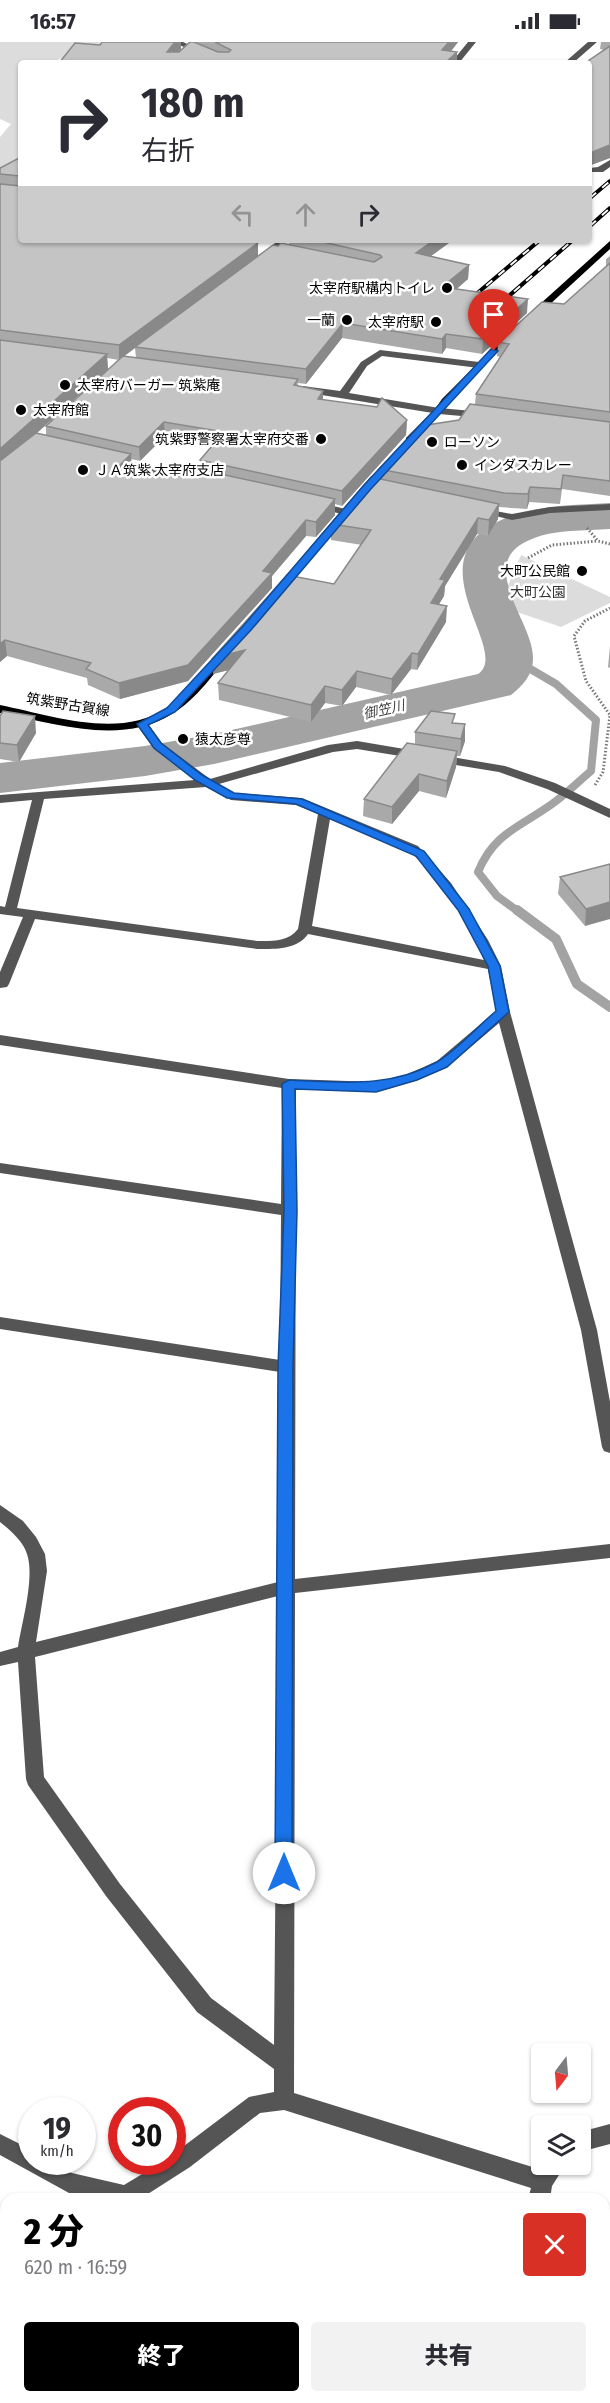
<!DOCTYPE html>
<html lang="ja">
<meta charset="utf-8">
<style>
:root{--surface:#fff;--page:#f2f2f3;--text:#2b2b33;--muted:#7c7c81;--accent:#000}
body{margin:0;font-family:"Fira Sans Condensed","Noto Sans JP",sans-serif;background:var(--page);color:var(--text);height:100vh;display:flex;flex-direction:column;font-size:22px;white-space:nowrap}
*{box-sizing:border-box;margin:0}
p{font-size:20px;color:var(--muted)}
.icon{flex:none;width:33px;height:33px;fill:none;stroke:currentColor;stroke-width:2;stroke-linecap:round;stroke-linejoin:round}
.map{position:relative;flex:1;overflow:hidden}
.drawer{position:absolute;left:0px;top:2151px;width:610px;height:210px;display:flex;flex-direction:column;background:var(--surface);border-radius:18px 18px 0 0;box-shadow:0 2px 4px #0004}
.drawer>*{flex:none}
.hud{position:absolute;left:18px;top:18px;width:574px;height:183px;border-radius:6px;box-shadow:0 2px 4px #0004;background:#fff;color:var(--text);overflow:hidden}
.needle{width:39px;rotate:196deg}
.tools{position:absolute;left:531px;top:2001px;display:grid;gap:12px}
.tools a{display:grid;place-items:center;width:60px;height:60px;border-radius:6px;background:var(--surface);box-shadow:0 2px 4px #0004;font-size:30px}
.speed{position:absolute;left:18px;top:2055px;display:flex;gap:12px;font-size:30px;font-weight:700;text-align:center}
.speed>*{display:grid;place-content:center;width:78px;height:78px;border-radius:50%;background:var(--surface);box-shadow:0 2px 4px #0004;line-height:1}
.speed small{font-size:15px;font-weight:400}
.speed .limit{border:9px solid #d22;background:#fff;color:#111}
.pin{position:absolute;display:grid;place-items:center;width:51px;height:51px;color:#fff;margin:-62px -26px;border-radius:50% 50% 50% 0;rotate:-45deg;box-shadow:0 0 6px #0007}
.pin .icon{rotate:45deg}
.me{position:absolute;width:66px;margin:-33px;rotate:0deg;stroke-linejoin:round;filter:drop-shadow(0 0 4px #0008)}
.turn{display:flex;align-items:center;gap:21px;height:126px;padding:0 24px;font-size:27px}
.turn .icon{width:78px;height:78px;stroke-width:2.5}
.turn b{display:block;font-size:42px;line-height:51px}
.lanes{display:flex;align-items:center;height:57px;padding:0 24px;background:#0003;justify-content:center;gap:30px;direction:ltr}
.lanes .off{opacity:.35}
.round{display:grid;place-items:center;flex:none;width:63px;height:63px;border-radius:6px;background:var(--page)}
.overview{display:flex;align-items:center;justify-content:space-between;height:102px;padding:0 24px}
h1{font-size:36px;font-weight:800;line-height:45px;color:var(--accent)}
.primary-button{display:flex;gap:12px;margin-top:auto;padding:12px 24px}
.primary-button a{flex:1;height:69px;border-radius:6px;background:var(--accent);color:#fff;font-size:24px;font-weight:800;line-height:69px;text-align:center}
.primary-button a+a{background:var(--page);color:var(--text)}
.status{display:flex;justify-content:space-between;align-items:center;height:42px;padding:0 30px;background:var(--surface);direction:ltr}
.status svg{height:16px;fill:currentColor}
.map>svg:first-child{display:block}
</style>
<div class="status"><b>16:57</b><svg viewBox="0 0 49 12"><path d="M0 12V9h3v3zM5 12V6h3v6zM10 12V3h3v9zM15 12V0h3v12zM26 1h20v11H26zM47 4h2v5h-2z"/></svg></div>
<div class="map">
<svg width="610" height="2361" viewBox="0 0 610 2361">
<rect width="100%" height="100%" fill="#fff"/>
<!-- green -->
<path fill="#dcdcdc" d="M0 0H100L99 8 71 12 50 21H21V129L0 139V95L11 82 0 77Z
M521 513 610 555V561L561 585 511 568 507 546Z"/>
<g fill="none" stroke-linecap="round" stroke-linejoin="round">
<!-- stream-far1 -->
<path stroke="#a3a3a3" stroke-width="8" d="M510 615 556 642 596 678 591 729C578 740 566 752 552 762 520 785 494 791 478 830L497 854 519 870"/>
<!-- stream -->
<path stroke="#a3a3a3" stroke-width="10" d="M517 868 556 897 577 942 610 965"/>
<!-- river -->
<path fill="#a3a3a3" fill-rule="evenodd" d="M610 461V487C585 489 555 487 532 497 473 519 533 579 533 615 534 631 523 644 511 653L214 722 145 734 0 751V721L145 704 214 692 478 632C512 609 414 522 497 480 530 463 574 463 610 461Z"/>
<!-- path -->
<path stroke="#777" stroke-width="3" stroke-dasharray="1.5 2" stroke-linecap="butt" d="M587 486 598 499 610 502
M528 516 552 503 598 499
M595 743 603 730 610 673 586 639 574 594 585 579 610 566"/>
<!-- minor -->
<path fill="#555" fill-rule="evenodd" d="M173 0H183L229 21H219Z
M468 0H476L459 21H451Z
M588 0H597L573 21H564Z
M610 118V125L603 130H590V126L598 125Z
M278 198H287L268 218H262V214Z
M380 308 479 320 484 323 479 326 382 314 367 324 349 351 439 366 484 370 489 373 484 376 439 372 303 350 298 347 303 344 340 349 361 320Z
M114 416 204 436 209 439 204 442 110 421 109 419Z
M316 460 350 468 351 470 346 473 312 465 311 463Z
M610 462V468L550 471 512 478 475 469 480 466 512 472 550 465Z
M142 678 146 679 162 701 210 737 328 703 357 699 505 724 555 741 610 767V776L547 747 499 730 357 707 333 710 219 742 234 751 302 756 418 804 451 841 488 898 501 924 510 970 597 1288 610 1360V1411L604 1409 602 1405 581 1288 499 981 447 1025 418 1038 377 1050 296 1047 295 1537 610 1502V1516L295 1551 294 2051 539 2127 543 2122H566L552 2144 550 2157H528L531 2146 284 2068 260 2071 190 2125 140 2157H93L69 2151 0 2113V2092L32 2108V2120H51L72 2131 124 2143 162 2120H172V2113L249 2055 274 2050V2027L197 1970 106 1854 28 1743 26 1737 18 1620 0 1624V1610L18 1605C22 1580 35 1535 27 1512 23 1499 10 1488 0 1480V1463L23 1479 36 1495 45 1512 47 1529 36 1600 278 1540 280 1330 0 1287V1275L280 1318 281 1173 0 1131V1121L281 1162 282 1046 0 1003V993L289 1037 377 1040 408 1032 437 1019 496 969 488 927 308 892C297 908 275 907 257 907L35 877 9 942 7 945 0 946V930L23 875 0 872V864L5 865 32 758 0 761V753L195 738 154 707 136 682ZM206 745 231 758 296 763 318 772 298 887C288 900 272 899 257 899L17 866 44 757ZM330 777 410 810C441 837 469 879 484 918L312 884ZM278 1554 274 2003 211 1956 120 1842 44 1735 35 1615Z
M610 2082V2102L580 2110V2090Z
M134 2355H156L154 2361H132Z
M324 2355H433L435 2361H326Z"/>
<!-- major -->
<path fill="#000" fill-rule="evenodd" d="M610 199V207L535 276H529V272Z
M509 290 517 292 482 325 414 400H406V396L435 367 442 357Z
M340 470 349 472 282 552H274V548Z
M227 605 233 608C216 629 196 658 172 672 121 704 54 681 0 671V663C50 673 120 698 166 666 189 651 205 625 223 606Z"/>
<defs>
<path id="rail" d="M590 156 610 139
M590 184 610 166
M474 254 540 198
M502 260 573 198"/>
</defs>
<!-- rail casing -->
<use href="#rail" stroke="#000" stroke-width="4"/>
<!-- rail -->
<use href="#rail" stroke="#fff" stroke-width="2" stroke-dasharray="8" stroke-linecap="butt"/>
</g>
<!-- wall -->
<path fill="#a9a9a9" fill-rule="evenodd" d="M188 0H458L451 9 59 21 100 3 181 7 178 10 189 0Z
M601 0H610V116L591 123 590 133 604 8 600 7Z
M21 115V198L258 201V215L278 204 289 203V198H453L431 214 469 223 468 237 456 247 527 271 482 312 446 306 442 312 342 296 306 342 298 341V344L323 357 407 378 406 393 342 464 335 462V473L316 495 306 494 272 534V546L188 639 120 657 88 643 87 636 7 614 0 620V126ZM135 306 136 316 124 314ZM107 316 119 318 46 384V393L36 392 108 327ZM165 394 213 402 200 418V428L185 435 132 427 131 417 140 419Z
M610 214V454L562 447 560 462 529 460 527 467 499 465 498 477 488 494 477 492 445 544 444 554 439 562 446 580 417 628 411 627 391 653 356 645 342 664 325 661 311 680 219 658 218 641 228 628 213 632 334 542 362 503 331 498V482L379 437V427L459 378 475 362 476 352 500 315 497 314 498 300 564 262 606 225V217Z
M610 604V626L608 625Z
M0 674 36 691 19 720 0 717Z
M454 681 465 699 460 714H457L456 725 446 756 419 749 392 782 363 774 364 757 415 702V690Z
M610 822 585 884 558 852 560 835Z"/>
<!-- shaded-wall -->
<path fill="#898989" d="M175 0H181V7L169 21 167 10Z
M449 0H458L442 21V8Z
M457 10V21H445Z
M610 103V116L591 123 590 133V111Z
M434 198H453L416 225V211Z
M258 201V215L135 305V306L119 318V303Z
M469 223 468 237 442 260V245Z
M528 257 527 271 482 312 483 297Z
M343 281 342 296 306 342V327Z
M446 292V306L442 312V297Z
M107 312 108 327 0 424V407Z
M323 349V364L318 357Z
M407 378 406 393 342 464V449Z
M164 380 165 394 140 419 139 405Z
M131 412 132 427 118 425Z
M530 445 529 460 527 467 528 452Z
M335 457V473L316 495V480Z
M499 462 498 477 488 494 489 478Z
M478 476 477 492 445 544 444 554 430 577 431 561 440 537Z
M306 478V494L272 534V546L188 639 120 657 119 641 263 529Z
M447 564 446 580 417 628 418 612Z
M5 598 7 614 0 620V602Z
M245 608V624L213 632V616Z
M412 611 411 627 391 653 392 637Z
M357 629 356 645 342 664V648Z
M325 644V661L311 680V663Z
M35 674 36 691 19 720 17 703Z
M465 682V699L460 714 461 697Z
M457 709 456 725 446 756 447 739Z
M419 732V749L392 782V765Z
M610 860V877L585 884 586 867Z"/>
<!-- building -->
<path fill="#c4c4c4" stroke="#898989" stroke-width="1.5" d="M102 0H175L167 10H179L190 0H194L218 10H229L231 8 215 0H449L442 8 457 10 445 21H59L75 1 100 3Z
M610 4V103L590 111V21H585Z
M21 115V141L20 134 0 132V126Z
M0 142 21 144V198H244L258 201 119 303 0 288Z
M314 198H434L416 211 469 223 442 245 528 257 483 297 446 292 442 297 343 281 306 327 135 305 273 203 278 204 281 201 374 220 382 215 380 213Z
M610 221V370L476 352 509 302 498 300 542 260 564 262Z
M0 298 107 312 0 407Z
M123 314 298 337 294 343 323 349 318 357 377 365 382 356 407 378 342 449 200 418 224 390 164 380 139 405 46 384Z
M470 362 610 380V439L563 433 561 447 530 445 528 452 504 451 379 427 420 384 459 378Z
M36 391 131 412 118 425 185 435 193 426 335 457 316 480 306 478 263 529 272 531 188 623 119 641 86 627 91 621 5 598 0 602V419Z
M371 435 499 462 489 478 478 476 440 537 445 538 431 561 447 564 418 612 412 611 392 637 357 629 342 648 325 644 311 663 218 641 245 608 213 616 287 533 334 542 371 488 331 482Z
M3 669 35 674 17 703 0 701V674Z
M431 669 455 672 452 681 465 682 461 697 415 690Z
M407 701 457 709 447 739 419 732 392 765 364 757Z
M610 822V860L586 867 560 835Z"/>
<!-- route -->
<path fill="#1a73e8" stroke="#114b97" stroke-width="1.5" d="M491 307 498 309 370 448 251 588 175 670 148 683 161 701 202 733 234 751 302 757 424 809 469 867 500 924 509 970 447 1025 417 1038 376 1050 295 1047 297 1169 293 1325 292 1831 290 1837 284 1839 278 1837 275 1831 278 1325 284 1169 282 1042 289 1038C342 1040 388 1047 437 1020 458 1007 477 985 496 969L488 924 458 868 416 814 296 762 227 756 195 738 154 706 137 682 167 666 244 583 364 443Z"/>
<!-- markers -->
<g fill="#000" stroke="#fff" stroke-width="2">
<circle cx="447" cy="246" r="6"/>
<circle cx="347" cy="278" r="6"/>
<circle cx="436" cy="280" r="6"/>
<circle cx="65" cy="343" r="6"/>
<circle cx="21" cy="368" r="6"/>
<circle cx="321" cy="397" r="6"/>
<circle cx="432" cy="400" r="6"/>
<circle cx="462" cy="423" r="6"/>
<circle cx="83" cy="428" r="6"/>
<circle cx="582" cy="529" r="6"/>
<circle cx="183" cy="697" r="6"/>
</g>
<g text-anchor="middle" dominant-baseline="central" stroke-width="5" stroke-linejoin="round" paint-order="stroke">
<!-- far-poi labels -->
<g font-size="14" fill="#000" stroke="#fff" text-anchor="start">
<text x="435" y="246" text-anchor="end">太宰府駅構内トイレ</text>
<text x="335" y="278" text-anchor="end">一蘭</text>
<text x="424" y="280" text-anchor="end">太宰府駅</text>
<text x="77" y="343">太宰府バーガー 筑紫庵</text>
<text x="33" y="368">太宰府館</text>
<text x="309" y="397" text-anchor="end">筑紫野警察署太宰府交番</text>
<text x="444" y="400">ローソン</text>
<text x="474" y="423">インダスカレー</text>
<text x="95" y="428">ＪＡ筑紫 太宰府支店</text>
<text x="570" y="529" text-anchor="end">大町公民館</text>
<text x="195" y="697">猿太彦尊</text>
</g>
<!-- far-park labels -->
<g font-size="14" fill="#333" stroke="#fff">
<text x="538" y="550">大町公園</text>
</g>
<!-- far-street labels -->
<g font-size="14" fill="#000" stroke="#fff">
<text transform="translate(68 663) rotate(9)">筑紫野古賀線</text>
</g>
<!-- far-water labels -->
<g font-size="14" font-style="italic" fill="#444" stroke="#fff">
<text transform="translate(384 668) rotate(-13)">御笠川</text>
</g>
</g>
</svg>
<div class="tools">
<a><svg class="needle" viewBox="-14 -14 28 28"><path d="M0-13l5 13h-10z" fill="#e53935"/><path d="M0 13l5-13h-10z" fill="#7c7c81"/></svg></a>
<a><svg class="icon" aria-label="layers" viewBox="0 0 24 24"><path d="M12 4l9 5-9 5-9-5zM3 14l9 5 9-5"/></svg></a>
</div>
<div class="speed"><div>19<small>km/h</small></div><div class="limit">30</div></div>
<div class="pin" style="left:494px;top:309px;background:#d93025"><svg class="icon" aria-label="arrive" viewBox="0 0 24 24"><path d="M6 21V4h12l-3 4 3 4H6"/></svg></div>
<svg class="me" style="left:284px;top:1831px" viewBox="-20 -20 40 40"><circle r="19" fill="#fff"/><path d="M0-13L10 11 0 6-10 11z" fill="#1a73e8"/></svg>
<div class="hud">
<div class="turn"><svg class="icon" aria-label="right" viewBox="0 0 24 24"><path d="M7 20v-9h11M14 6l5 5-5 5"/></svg><div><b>180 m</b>右折</div></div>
<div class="lanes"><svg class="icon off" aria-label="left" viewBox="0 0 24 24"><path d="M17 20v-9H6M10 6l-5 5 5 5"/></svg><svg class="icon off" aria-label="ahead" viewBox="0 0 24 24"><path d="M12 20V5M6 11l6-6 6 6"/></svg><svg class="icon" aria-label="right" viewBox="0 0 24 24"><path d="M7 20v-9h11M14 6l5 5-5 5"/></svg></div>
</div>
<section class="drawer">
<div class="overview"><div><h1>2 分</h1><p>620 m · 16:59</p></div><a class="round" style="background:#d93025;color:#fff"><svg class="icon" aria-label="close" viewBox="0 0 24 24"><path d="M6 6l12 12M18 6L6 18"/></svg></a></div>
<div class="primary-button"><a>終了</a><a>共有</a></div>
</section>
</div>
